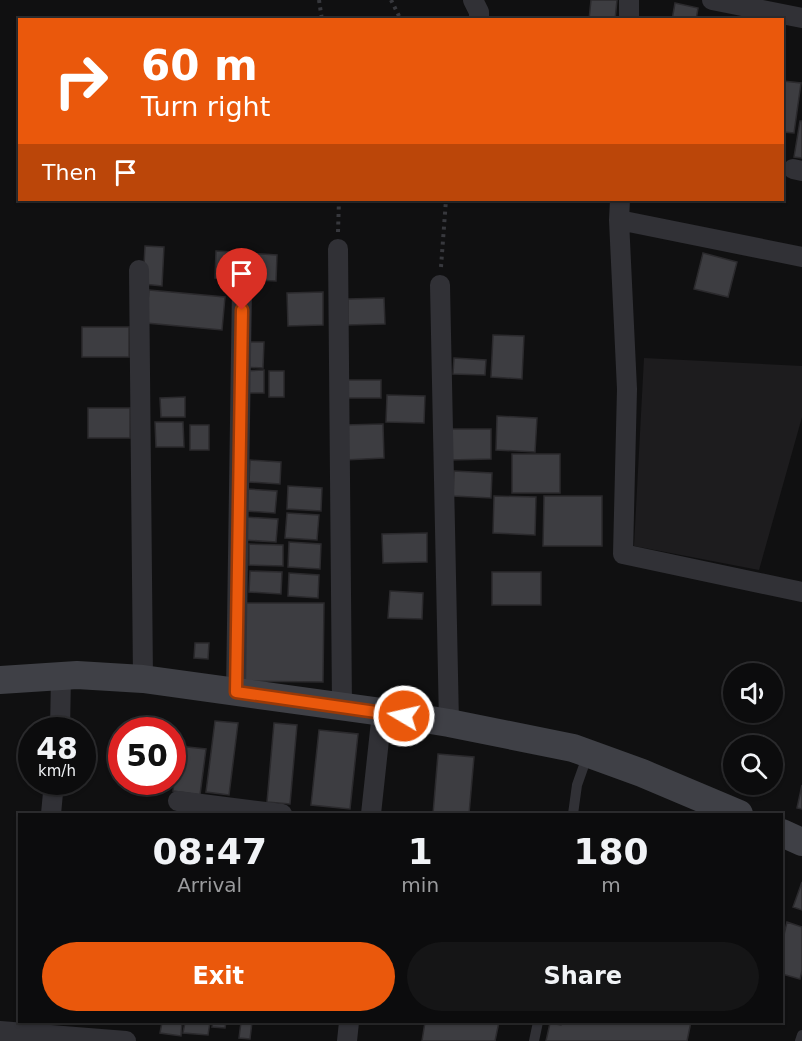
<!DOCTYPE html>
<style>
:root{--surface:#0c0c0d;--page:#151516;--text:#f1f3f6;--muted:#9a9b9d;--line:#2c2c2e;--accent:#ea580c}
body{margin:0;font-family:"DejaVu Sans",sans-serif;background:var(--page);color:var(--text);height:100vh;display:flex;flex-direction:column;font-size:22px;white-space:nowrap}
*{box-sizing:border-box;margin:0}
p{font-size:20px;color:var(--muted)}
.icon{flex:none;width:33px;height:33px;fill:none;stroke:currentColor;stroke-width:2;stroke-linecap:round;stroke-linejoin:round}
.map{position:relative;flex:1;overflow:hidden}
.panel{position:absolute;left:18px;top:813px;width:765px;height:210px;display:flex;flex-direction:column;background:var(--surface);border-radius:0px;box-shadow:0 2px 4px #0004,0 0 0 2px var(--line)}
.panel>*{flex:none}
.guide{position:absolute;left:18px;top:18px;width:766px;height:183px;border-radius:0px;box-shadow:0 2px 4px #0004,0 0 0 2px var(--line);background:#ea580c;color:#fff;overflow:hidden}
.tools{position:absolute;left:723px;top:663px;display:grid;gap:12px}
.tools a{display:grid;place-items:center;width:60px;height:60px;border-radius:50%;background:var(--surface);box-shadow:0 2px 4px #0004,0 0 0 2px var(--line);font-size:30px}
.speed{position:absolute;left:18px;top:717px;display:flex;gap:12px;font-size:30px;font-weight:700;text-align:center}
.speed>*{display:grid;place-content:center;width:78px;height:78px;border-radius:50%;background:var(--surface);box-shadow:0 2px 4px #0004,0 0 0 2px var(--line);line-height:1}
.speed small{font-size:15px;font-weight:400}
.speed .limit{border:9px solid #d22;background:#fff;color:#111}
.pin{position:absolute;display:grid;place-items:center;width:51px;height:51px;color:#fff;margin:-62px -26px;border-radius:50% 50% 50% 0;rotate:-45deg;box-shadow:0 0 6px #0007}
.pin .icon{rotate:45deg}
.me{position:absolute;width:66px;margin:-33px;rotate:279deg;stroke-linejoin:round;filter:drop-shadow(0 0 4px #0008)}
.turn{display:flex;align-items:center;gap:21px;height:126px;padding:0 24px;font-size:27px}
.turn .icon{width:78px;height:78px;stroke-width:2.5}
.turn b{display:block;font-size:42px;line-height:51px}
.then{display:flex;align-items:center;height:57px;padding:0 24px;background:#0003;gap:12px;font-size:22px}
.eta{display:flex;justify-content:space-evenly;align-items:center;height:102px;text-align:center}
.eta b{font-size:36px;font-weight:700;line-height:42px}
.action{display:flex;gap:12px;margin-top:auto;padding:12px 24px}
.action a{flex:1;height:69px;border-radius:36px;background:var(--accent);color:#fff;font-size:24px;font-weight:700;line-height:69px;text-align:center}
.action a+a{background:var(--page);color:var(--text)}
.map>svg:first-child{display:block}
</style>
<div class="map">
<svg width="802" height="1041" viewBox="0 0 802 1041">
<rect width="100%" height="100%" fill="#101011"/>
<!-- built -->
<path fill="#1d1c1e" d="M644 358 802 366V417L759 570 634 546Z"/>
<!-- building -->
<path fill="#3d3d41" stroke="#2b2a2d" stroke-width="1.5" d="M591 0H617L615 20H589Z
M675 3 698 8 696 20H672Z
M783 81 801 83 794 133 783 132Z
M800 121H802V158L794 157Z
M145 246 164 247 162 286 143 284Z
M216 251 277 255 276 281 215 278Z
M703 253 737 262 728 297 694 289Z
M149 290 225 297 222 330 146 323Z
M323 292V325L288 326 287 293Z
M384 298 385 324 348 325V299Z
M82 327H129V357H82Z
M493 335 524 336 522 379 491 377Z
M245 342H264L263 368 244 367Z
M454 358 486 360 485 375 453 374Z
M264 370V393H244V371Z
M269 371H284V397H269Z
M346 380H381V398H346Z
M387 395 425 396 424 423 386 422Z
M185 397V417H161L160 398Z
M88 408H130V438H88Z
M497 416 537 418 535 452 496 450Z
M155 422H183L184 447H156Z
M383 424 384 458 345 460 344 425Z
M190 425H209V450H190Z
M449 429H491V459L449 460Z
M512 454H560V493H512Z
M250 460 281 462 280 484 249 482Z
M454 471 492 473 491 498 453 496Z
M288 486 322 488 321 511 287 509Z
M248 489 277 491 275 513 246 511Z
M494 496 536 497 535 535 493 533Z
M544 496H602V546H543Z
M287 513 319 515 317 540 285 538Z
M245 517 278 519 276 542 244 540Z
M427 533V562L383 563 382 534Z
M289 542 321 544 320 569 288 567Z
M249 544 283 545V566L249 565Z
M250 571 282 572 281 594 249 592Z
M492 572H541V605H492Z
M289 573 319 575 318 598 288 596Z
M390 591 423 593 422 619 388 618Z
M243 603H324L323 682 243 681Z
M195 643H209L208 659 194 658Z
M215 721 238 723 229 795 206 792Z
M274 723 297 725 290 804 267 802Z
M319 730 358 734 350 809 311 805Z
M178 746 206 749 200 795 173 791Z
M438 754 474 757 469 814H433Z
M802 785V809L797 808Z
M802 882V910L793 907Z
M787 922 802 927V971L800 979 782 974V943Z
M162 1022H182L181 1036 160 1033Z
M185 1022H210L208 1035 183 1033Z
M213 1022H226L225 1028 212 1027Z
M241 1022H252L250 1039 239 1038Z
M425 1022H499L495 1041H422Z
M562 1022H691L687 1041H546L550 1023 561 1025Z"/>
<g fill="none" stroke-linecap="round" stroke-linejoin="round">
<!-- path -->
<path stroke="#37383d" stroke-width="4" stroke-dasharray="3 4.5" stroke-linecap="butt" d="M319 0 322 20
M391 0 401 20
M338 232 339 200
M441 267 446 200"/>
<!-- lane -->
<path stroke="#313136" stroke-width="10" d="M573 814 577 785 588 754
M534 1041 538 1022
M800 1041 802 1035"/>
<!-- street -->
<path stroke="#313136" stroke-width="20" d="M473 0 479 12V20
M712 0 802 18
M629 20V0
M793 169 802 171
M620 200 619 220 627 389 623 554 802 592
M619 220 802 257
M338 249 342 706
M139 270 143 679
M440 285 449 723
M236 692 242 287
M60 730 61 676
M178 801 282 814
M51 814 54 782
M371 814 382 712
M0 1031 126 1041
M347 1041 349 1022"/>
<!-- secondary -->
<path stroke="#3f4046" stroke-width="28" d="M0 680 77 675 143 679 382 712 449 723 573 748 642 773 739 814
M782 833 802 842"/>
</g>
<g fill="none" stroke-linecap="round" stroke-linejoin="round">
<defs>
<path id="route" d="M242 310 236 692 404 716"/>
</defs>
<!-- route casing -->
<use href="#route" stroke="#983908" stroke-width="15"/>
<!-- route -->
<use href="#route" stroke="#ea580c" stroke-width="10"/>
</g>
</svg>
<div class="tools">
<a><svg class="icon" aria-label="sound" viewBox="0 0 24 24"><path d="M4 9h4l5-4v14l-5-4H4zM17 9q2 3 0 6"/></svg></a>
<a><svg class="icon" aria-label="search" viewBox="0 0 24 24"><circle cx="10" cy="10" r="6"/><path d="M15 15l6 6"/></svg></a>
</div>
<div class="speed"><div>48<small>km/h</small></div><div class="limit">50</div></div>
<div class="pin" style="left:242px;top:310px;background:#d93025"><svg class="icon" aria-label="arrive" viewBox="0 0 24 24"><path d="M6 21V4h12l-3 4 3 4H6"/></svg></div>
<svg class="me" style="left:404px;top:716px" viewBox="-20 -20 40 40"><circle r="17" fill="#ea580c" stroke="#fff" stroke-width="3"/><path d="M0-11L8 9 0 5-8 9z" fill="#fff"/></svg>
<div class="guide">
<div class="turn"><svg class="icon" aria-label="right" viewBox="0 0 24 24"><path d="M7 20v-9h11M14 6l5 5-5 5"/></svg><div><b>60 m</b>Turn right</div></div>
<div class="then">Then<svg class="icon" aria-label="arrive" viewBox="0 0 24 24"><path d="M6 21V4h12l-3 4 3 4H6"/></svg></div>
</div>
<section class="panel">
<div class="eta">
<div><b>08:47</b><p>Arrival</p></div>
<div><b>1</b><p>min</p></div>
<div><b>180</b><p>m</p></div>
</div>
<div class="action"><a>Exit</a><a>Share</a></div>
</section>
</div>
